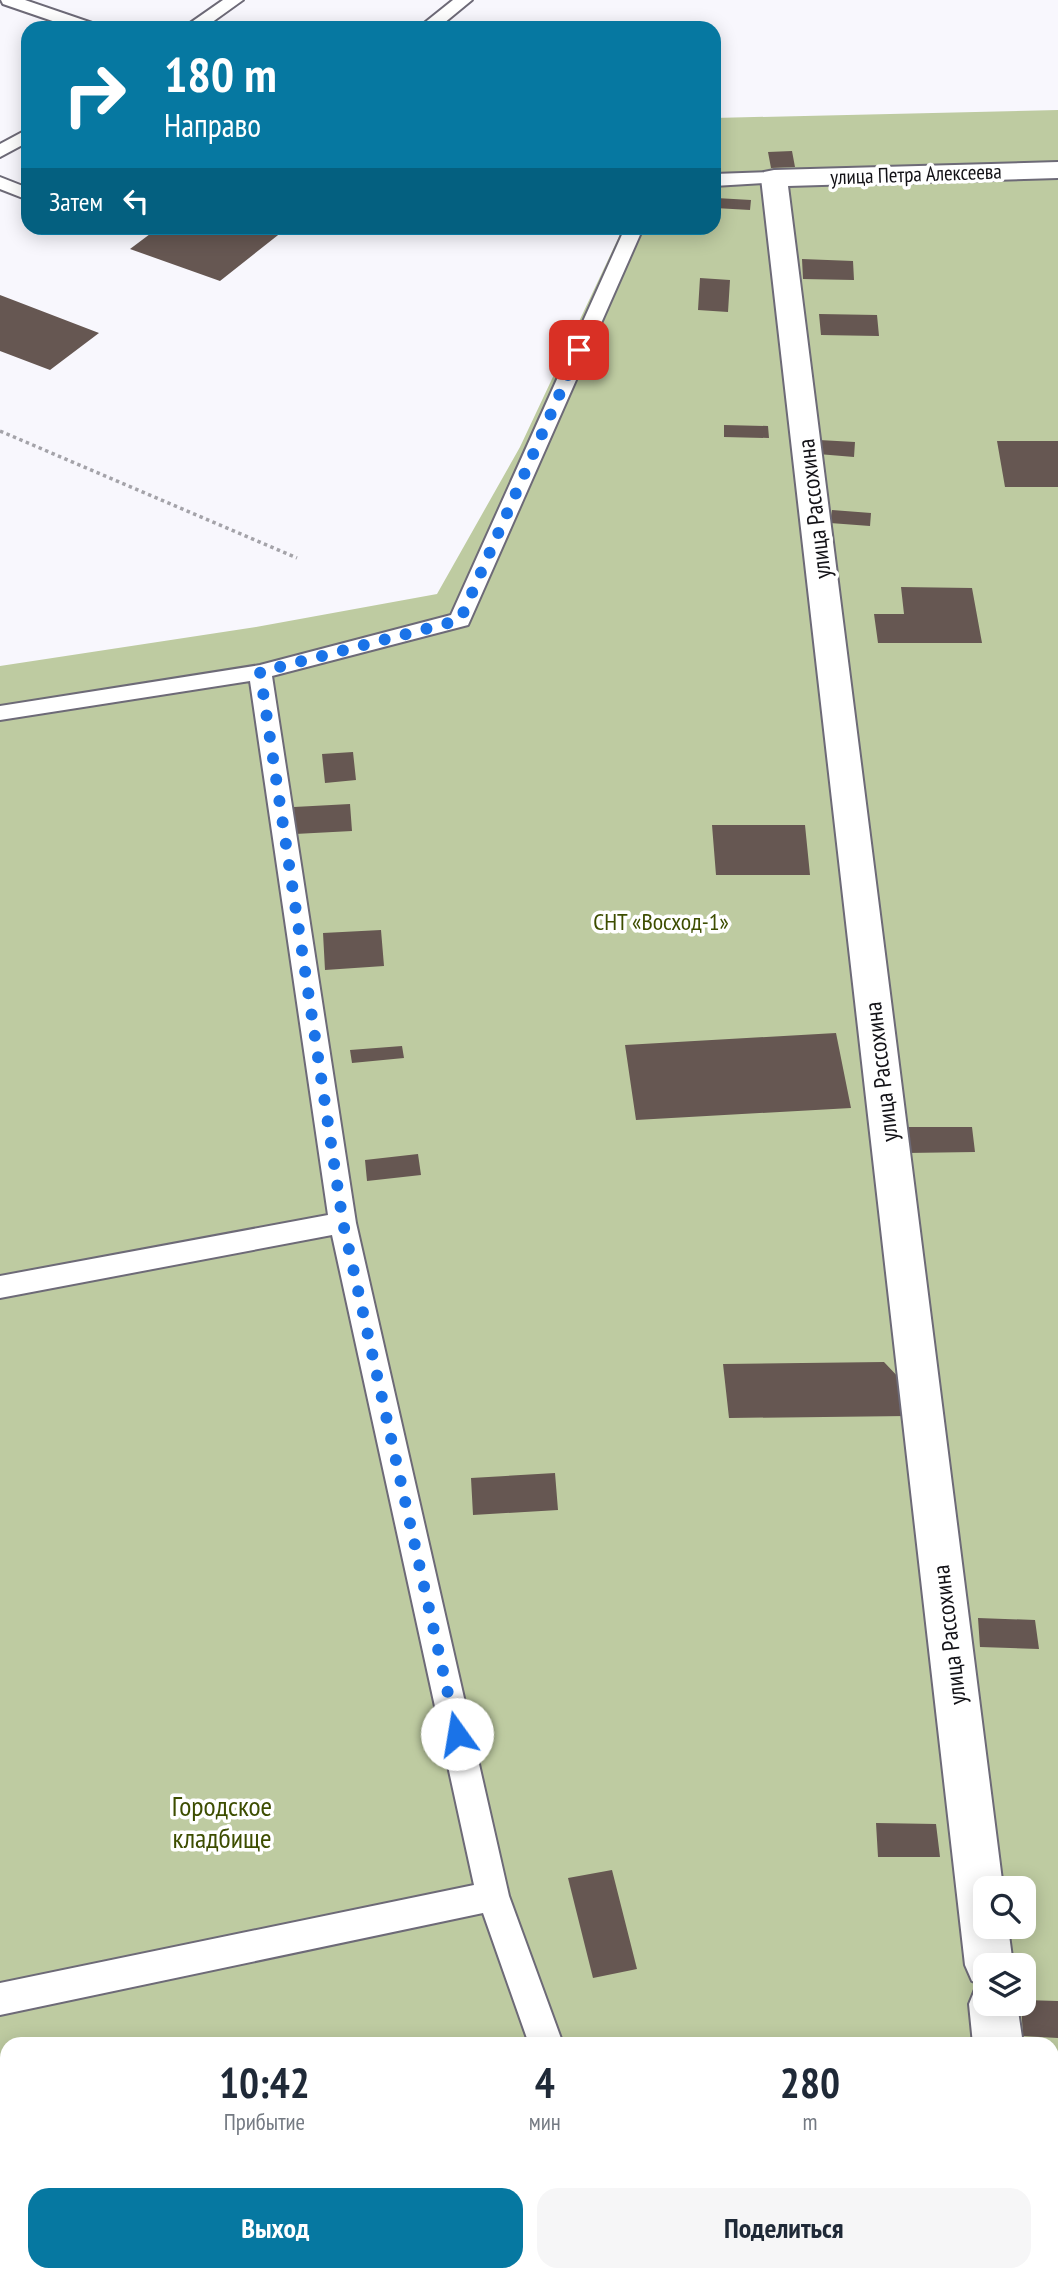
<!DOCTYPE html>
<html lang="ru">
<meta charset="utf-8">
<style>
:root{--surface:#fff;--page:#f6f6f7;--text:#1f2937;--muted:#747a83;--accent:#0678a1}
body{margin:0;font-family:"PT Sans Narrow",sans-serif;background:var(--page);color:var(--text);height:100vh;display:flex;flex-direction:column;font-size:26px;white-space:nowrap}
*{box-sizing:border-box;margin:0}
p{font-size:23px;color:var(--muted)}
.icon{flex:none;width:38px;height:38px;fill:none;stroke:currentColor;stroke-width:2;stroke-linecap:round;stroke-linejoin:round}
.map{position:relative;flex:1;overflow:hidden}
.sheet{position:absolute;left:0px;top:2037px;width:1059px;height:245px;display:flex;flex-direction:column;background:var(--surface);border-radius:21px 21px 0 0;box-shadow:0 4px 18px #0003}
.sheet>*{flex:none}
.banner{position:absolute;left:21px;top:21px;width:700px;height:214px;border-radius:21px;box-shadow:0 4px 18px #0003;background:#0678a1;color:#fff;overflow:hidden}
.tools{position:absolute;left:973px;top:1876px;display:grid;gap:14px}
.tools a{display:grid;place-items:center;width:63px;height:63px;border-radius:14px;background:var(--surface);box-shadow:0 4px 18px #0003;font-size:35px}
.pin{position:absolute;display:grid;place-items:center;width:60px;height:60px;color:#fff;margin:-30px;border-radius:14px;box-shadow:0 4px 10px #0006}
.me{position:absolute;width:77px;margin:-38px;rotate:347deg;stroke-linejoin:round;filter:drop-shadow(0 0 5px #0008)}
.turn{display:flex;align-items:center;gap:24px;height:147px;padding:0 28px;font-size:32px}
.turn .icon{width:91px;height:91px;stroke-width:2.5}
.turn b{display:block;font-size:49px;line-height:60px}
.then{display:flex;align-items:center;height:66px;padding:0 28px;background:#0003;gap:14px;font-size:26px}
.eta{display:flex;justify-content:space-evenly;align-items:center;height:119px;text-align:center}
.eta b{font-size:42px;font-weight:700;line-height:49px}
.button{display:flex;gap:14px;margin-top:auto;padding:14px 28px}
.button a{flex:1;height:80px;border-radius:21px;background:var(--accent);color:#fff;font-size:28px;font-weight:700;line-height:80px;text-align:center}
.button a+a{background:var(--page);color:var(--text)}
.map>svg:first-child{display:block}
</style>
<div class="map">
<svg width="1058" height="2282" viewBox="0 0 1058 2282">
<rect width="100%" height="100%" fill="#f8f7fd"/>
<!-- green -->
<path fill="#becba1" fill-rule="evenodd" d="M1058 110V2282H0V666L256 627 437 594 520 447 623 228H714V118ZM985 1888H1024V1927H985ZM985 1965H1024V2004H985ZM7 2044H1052V2275H7Z"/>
<!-- building -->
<path fill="#665752" d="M792 151 795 167 771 168 768 152Z
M716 198 751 200 750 210 715 208Z
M158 228H287L220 281 130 249Z
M802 259 853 261 854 280 803 279Z
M700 278 730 280 728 312 698 310Z
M0 295 99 333 50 370 0 351Z
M819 314 877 315 879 336 821 335Z
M724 425 768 426 769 438 724 437Z
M819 440 855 442 854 457 818 454Z
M997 441H1058V487H1005Z
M832 510 871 513 870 526 830 523Z
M901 587 972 588 982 643H878L874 614H904Z
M353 752 356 780 325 783 322 754Z
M350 804 352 831 295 834 294 807Z
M712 825H805L810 875H716Z
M381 930 384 966 325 970 323 933Z
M836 1033 851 1108 636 1120 625 1045Z
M402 1046 404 1058 352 1063 350 1050Z
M904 1127H972L975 1152 906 1153Z
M418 1154 421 1175 367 1181 365 1160Z
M884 1362 903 1382 908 1416 729 1418 723 1364Z
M555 1473 558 1510 473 1515 471 1478Z
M978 1618 1035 1620 1039 1649 980 1647Z
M876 1823 936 1824 940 1857H878Z
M612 1870 637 1969 593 1978 568 1878Z
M1024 2000 1058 2001V2038L1023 2036 1021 2004Z
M1052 2106H1058V2143H1052Z"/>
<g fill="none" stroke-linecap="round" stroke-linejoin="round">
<defs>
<path id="lane" d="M1 0H25L95 24 98 28H73L3 4Z
M223 0H243L204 28H183Z
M453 0H472L438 28H418Z
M28 129V142L0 157V144Z
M774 172 781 174 783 178 781 182 714 186V174Z
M0 177 28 188V200L0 189Z
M625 228H643L468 625 272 676 356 1223 509 1896 563 2044H529L483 1913 0 2015V1983L474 1885 332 1235 0 1298V1276L328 1215 250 681 0 720V706L260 665 451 615Z
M612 2275H648L651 2282H615Z"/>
<path id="street" d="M1058 162V178L788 186 1003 1888H985V1927H1008L1013 1965H985V2004H1017L1023 2044H973L969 2004 976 1987 982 1985 972 1981 965 1965 761 178 764 172 774 170Z
M1052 2274 1053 2282H1001L1000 2275Z"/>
</defs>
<!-- lane casing -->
<use href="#lane" stroke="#6d6a77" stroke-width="4"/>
<!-- street casing -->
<use href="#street" stroke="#6d6a77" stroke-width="4"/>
<!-- path -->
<path stroke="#a4a3a9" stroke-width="3.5" stroke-dasharray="3.5 3.5" stroke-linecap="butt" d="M0 431 297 558"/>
<!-- lane -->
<use href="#lane" fill="#fff" fill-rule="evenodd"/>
<!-- street -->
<use href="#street" fill="#fff" fill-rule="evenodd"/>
</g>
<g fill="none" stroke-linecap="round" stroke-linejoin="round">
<!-- route -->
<path stroke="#1a73e8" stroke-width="12" stroke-dasharray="0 21.6" d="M457 1734 343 1223 260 672 460 620 579 350"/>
</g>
<g text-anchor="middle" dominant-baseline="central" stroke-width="7" stroke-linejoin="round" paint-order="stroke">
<!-- far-street labels -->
<g font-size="21" fill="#131217" stroke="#fff">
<text transform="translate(916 174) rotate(-2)">улица Петра Алексеева</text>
</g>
<!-- street labels -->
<g font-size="24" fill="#131217" stroke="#fff">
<text transform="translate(814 509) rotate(-97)">улица Рассохина</text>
<text transform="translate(881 1072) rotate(-97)">улица Рассохина</text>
<text transform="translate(949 1635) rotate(-97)">улица Рассохина</text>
</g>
<!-- park labels -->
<g font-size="24" fill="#3d4d00" stroke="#fff">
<text x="661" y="921">СНТ «Восход-1»</text>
</g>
<!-- near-park labels -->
<g font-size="28" fill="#3d4d00" stroke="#fff">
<text x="222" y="1805">Городское<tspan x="222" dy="32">кладбище</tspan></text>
</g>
</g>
</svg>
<div class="tools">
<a><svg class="icon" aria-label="search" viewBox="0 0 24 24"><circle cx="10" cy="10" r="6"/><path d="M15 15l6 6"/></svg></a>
<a><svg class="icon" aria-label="layers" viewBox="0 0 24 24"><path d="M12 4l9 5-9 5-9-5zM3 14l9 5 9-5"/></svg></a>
</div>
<div class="pin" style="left:579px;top:350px;background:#d93025"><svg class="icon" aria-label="arrive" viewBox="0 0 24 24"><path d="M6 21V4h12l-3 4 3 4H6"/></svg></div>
<svg class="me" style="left:457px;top:1734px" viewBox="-20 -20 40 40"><circle r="19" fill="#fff"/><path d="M0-13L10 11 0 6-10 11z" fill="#1a73e8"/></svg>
<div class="banner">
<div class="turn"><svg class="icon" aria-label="right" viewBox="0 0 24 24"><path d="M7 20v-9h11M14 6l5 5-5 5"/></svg><div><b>180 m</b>Направо</div></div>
<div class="then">Затем<svg class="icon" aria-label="left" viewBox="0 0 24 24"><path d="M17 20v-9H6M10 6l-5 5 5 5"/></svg></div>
</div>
<section class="sheet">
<div class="eta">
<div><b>10:42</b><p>Прибытие</p></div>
<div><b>4</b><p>мин</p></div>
<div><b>280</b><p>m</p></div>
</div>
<div class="button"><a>Выход</a><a>Поделиться</a></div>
</section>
</div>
